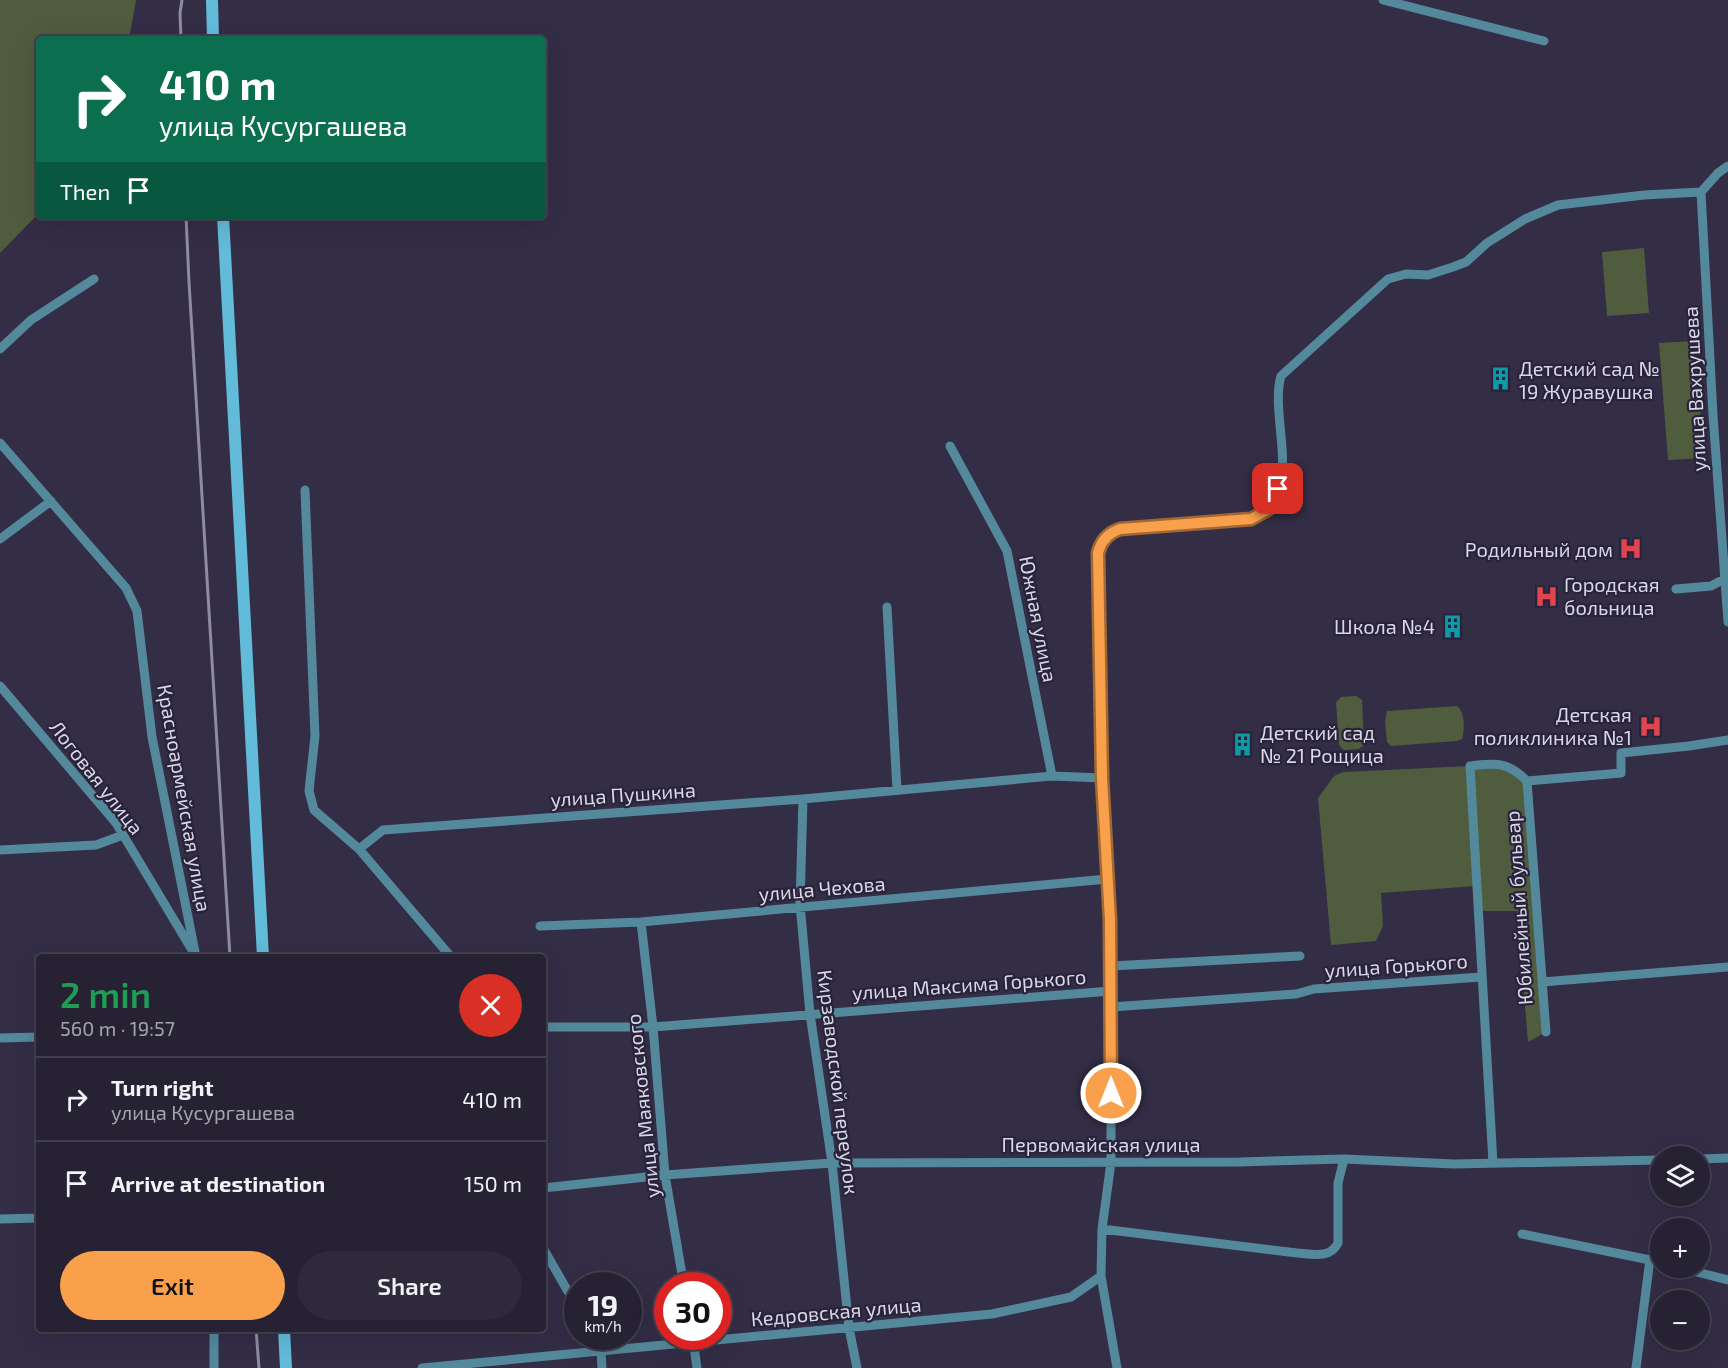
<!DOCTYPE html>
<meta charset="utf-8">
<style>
:root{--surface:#262234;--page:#2e2a3c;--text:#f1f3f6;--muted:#a4a4ac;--line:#423f4f;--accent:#f9a04c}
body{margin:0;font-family:"Exo 2",sans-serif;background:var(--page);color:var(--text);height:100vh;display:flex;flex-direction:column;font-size:22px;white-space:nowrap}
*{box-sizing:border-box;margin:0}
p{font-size:20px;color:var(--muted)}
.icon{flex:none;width:33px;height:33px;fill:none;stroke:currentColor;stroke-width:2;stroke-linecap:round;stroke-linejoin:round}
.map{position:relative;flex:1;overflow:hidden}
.panel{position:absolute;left:36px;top:954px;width:510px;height:378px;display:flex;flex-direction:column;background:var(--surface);border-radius:6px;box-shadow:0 6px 24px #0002,0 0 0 2px var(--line)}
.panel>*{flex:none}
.banner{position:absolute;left:36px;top:36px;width:510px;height:183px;border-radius:6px;box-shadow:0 6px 24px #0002,0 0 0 2px var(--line);background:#0b6e4f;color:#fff;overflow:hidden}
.buttons{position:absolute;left:1650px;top:1146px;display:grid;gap:12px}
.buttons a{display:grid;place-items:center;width:60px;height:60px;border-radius:50%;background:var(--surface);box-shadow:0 6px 24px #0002,0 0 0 2px var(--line);font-size:30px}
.speed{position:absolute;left:564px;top:1272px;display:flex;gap:12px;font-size:30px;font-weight:700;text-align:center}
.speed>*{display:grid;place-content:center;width:78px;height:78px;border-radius:50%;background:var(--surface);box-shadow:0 6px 24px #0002,0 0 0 2px var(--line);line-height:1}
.speed small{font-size:15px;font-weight:400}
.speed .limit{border:9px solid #d22;background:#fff;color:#111}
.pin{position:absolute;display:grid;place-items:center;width:51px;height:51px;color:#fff;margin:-26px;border-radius:12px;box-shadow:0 3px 9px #0006}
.me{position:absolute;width:66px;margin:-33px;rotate:0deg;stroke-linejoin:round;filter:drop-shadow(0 0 4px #0008)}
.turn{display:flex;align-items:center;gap:21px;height:126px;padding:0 24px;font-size:27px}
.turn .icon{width:78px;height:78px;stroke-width:2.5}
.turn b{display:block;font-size:42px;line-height:51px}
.then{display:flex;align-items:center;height:57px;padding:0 24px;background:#0003;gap:12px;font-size:22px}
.round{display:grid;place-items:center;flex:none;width:63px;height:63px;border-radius:32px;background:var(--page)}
.overview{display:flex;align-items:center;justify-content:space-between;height:102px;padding:0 24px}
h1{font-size:36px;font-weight:600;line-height:45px;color:#1e9e55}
.cta{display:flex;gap:12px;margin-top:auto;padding:12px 24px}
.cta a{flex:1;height:69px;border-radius:36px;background:var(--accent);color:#111;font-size:24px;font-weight:600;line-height:69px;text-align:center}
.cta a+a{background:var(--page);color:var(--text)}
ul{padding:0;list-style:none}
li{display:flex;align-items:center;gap:18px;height:84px;padding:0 24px;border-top:2px solid var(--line)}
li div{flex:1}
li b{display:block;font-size:22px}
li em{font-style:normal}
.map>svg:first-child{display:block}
</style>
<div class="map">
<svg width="1728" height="1368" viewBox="0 0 1728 1368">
<rect width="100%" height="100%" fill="#332d46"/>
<!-- green -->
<path fill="#505c3e" d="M0 0H136L129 39H39V213L0 253Z
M1644 248 1649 313 1607 316 1602 252Z
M1696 341 1703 458 1668 460 1659 343Z
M1356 696 1362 700 1364 745 1359 749 1344 750 1339 745 1336 702 1341 697Z
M1457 706C1465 712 1465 729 1462 739L1457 741 1391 746 1387 742 1385 722 1387 711Z
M1497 763 1527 781 1546 1032 1528 1042 1517 911H1478L1476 886 1381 893 1383 926 1376 941 1331 945 1318 798 1334 776 1343 772 1470 766Z"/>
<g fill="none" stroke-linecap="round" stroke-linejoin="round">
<!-- street -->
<path stroke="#54899c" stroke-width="9" d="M1383 0 1544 41
M1728 166 1718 173 1701 192 1713 415 1728 622
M0 349 31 320 94 279
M0 443 126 588 137 611 152 737 196 957
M950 446 1007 551 1052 776
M305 490 315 736 309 791 314 810 359 849 451 957
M0 539 51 501
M1676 589 1711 586 1728 577
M887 607 897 790
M0 686 116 823 192 950
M1527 781 1546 1032
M1527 781 1621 773V753L1689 746 1728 740
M803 799 800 904 810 1014 832 1163 849 1328 857 1368
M359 849 383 830 803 799 1052 776 1102 778
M0 850 96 845 123 835
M641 922 653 1027 665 1175 684 1286
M540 926 641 922 1107 879
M1111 966 1300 956
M1542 982 1728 967
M1111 1007 1296 994 1314 989 1481 977
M543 1027H653L1111 991
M0 1038 39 1037
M1700 1159 1728 1158
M1493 1163 1470 766C1496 763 1507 761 1527 781
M543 1188 665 1175 832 1163 1239 1162 1344 1159 1454 1164 1660 1160
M0 1219 39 1218
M1102 1229 1297 1253C1313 1254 1330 1259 1338 1243V1183L1344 1159
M1522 1234 1660 1262
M543 1248 578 1309
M1681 1268 1728 1280
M214 1329V1368
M593 1336 601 1351 602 1368
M693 1339 697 1368
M422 1368 992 1314 1071 1297 1101 1276
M1117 1368 1101 1276 1102 1229 1111 1162V1007L1110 920 1102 778 1098 553C1101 541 1108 533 1120 529L1245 520C1310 502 1268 420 1281 376L1388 279 1406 274 1428 275 1453 267 1466 262 1487 243 1525 219 1558 205 1644 195 1701 192
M1636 1368 1650 1259"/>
<!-- secondary -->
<path stroke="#62bbd9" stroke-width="12" d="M212 0 213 39
M223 216 263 957
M284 1329 286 1368"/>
<!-- rail -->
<path stroke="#908ca0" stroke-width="3" d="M181 39 180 13 182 0
M186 216 189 282 230 957
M256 1329 259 1368"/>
</g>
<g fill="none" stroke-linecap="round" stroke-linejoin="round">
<defs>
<path id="route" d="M1111 1093 1110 920 1102 778 1098 553C1101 541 1108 533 1120 529L1251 519 1269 509 1278 489"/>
</defs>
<!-- route casing -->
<use href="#route" stroke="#a26831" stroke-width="15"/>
<!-- route -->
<use href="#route" stroke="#f9a04c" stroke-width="10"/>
</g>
<!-- icons -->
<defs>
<symbol id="building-bare" viewBox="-9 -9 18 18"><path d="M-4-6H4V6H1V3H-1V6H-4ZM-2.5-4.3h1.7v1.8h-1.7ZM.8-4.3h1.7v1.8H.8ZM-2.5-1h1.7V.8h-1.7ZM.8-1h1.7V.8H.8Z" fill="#0f9aa8" stroke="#29233b" stroke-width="2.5" paint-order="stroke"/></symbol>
<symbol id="hospital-bare" viewBox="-9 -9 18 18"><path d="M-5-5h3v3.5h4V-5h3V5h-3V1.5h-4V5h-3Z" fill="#e0444e" stroke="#29233b" stroke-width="2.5" paint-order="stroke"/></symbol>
</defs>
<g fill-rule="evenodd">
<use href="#building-bare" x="1484" y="362" width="33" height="33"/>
<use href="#hospital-bare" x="1614" y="532" width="33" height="33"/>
<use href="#hospital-bare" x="1530" y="580" width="33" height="33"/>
<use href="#building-bare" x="1436" y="610" width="33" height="33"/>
<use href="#hospital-bare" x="1634" y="710" width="33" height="33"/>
<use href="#building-bare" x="1226" y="728" width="33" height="33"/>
</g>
<g text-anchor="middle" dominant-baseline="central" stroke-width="4.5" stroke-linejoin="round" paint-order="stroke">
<!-- poi labels -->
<g font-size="20" fill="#dad7e7" stroke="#29233b" text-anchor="start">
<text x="1519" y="368">Детский сад №<tspan x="1519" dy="23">19 Журавушка</tspan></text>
<text x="1613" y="549" text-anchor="end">Родильный дом</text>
<text x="1564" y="584">Городская<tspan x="1564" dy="23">больница</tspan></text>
<text x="1435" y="626" text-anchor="end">Школа №4</text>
<text x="1632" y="714" text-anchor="end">Детская<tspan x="1632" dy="23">поликлиника №1</tspan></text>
<text x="1260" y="732">Детский сад<tspan x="1260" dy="23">№ 21 Рощица</tspan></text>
</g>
<!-- street labels -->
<g font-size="20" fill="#dad7e7" stroke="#29233b">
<text transform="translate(1694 389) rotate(-93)">улица Вахрушева</text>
<text transform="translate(1039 619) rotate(79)">Южная улица</text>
<text transform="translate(97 777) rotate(52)">Логовая улица</text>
<text transform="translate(623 794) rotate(-4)">улица Пушкина</text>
<text transform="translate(185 798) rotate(80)">Красноармейская улица</text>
<text transform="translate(822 888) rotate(-5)">улица Чехова</text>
<text transform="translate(1518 908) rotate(-94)">Юбилейный бульвар</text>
<text transform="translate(1396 965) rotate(-4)">улица Горького</text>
<text transform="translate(969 984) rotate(-4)">улица Максима Горького</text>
<text transform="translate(839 1082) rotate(83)">Кирзаводской переулок</text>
<text transform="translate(642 1106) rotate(-96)">улица Маяковского</text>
<text x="1101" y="1144">Первомайская улица</text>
<text transform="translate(836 1311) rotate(-5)">Кедровская улица</text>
</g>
</g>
</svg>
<div class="buttons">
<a><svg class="icon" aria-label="layers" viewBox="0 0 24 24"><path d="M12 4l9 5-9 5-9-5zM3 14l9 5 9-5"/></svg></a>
<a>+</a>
<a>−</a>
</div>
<div class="speed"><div>19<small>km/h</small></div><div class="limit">30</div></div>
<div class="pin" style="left:1278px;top:489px;background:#d93025"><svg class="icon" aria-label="arrive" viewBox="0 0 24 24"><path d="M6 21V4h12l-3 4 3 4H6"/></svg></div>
<svg class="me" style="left:1111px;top:1093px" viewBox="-20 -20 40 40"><circle r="17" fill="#f9a04c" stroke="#fff" stroke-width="3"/><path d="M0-11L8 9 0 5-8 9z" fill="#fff"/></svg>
<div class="banner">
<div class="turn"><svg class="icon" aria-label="right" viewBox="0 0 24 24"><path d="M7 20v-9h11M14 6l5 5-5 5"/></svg><div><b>410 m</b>улица Кусургашева</div></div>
<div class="then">Then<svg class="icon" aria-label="arrive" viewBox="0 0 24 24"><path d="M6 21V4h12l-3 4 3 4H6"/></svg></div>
</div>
<section class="panel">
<div class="overview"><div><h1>2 min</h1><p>560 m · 19:57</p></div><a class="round" style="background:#d93025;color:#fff"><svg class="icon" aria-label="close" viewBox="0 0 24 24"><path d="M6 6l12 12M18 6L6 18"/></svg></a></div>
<ul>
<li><svg class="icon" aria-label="right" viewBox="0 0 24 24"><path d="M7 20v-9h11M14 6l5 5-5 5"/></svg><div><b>Turn right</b><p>улица Кусургашева</p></div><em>410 m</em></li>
<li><svg class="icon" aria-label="arrive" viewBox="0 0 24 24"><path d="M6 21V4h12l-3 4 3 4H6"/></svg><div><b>Arrive at destination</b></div><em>150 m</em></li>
</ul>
<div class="cta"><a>Exit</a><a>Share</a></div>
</section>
</div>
